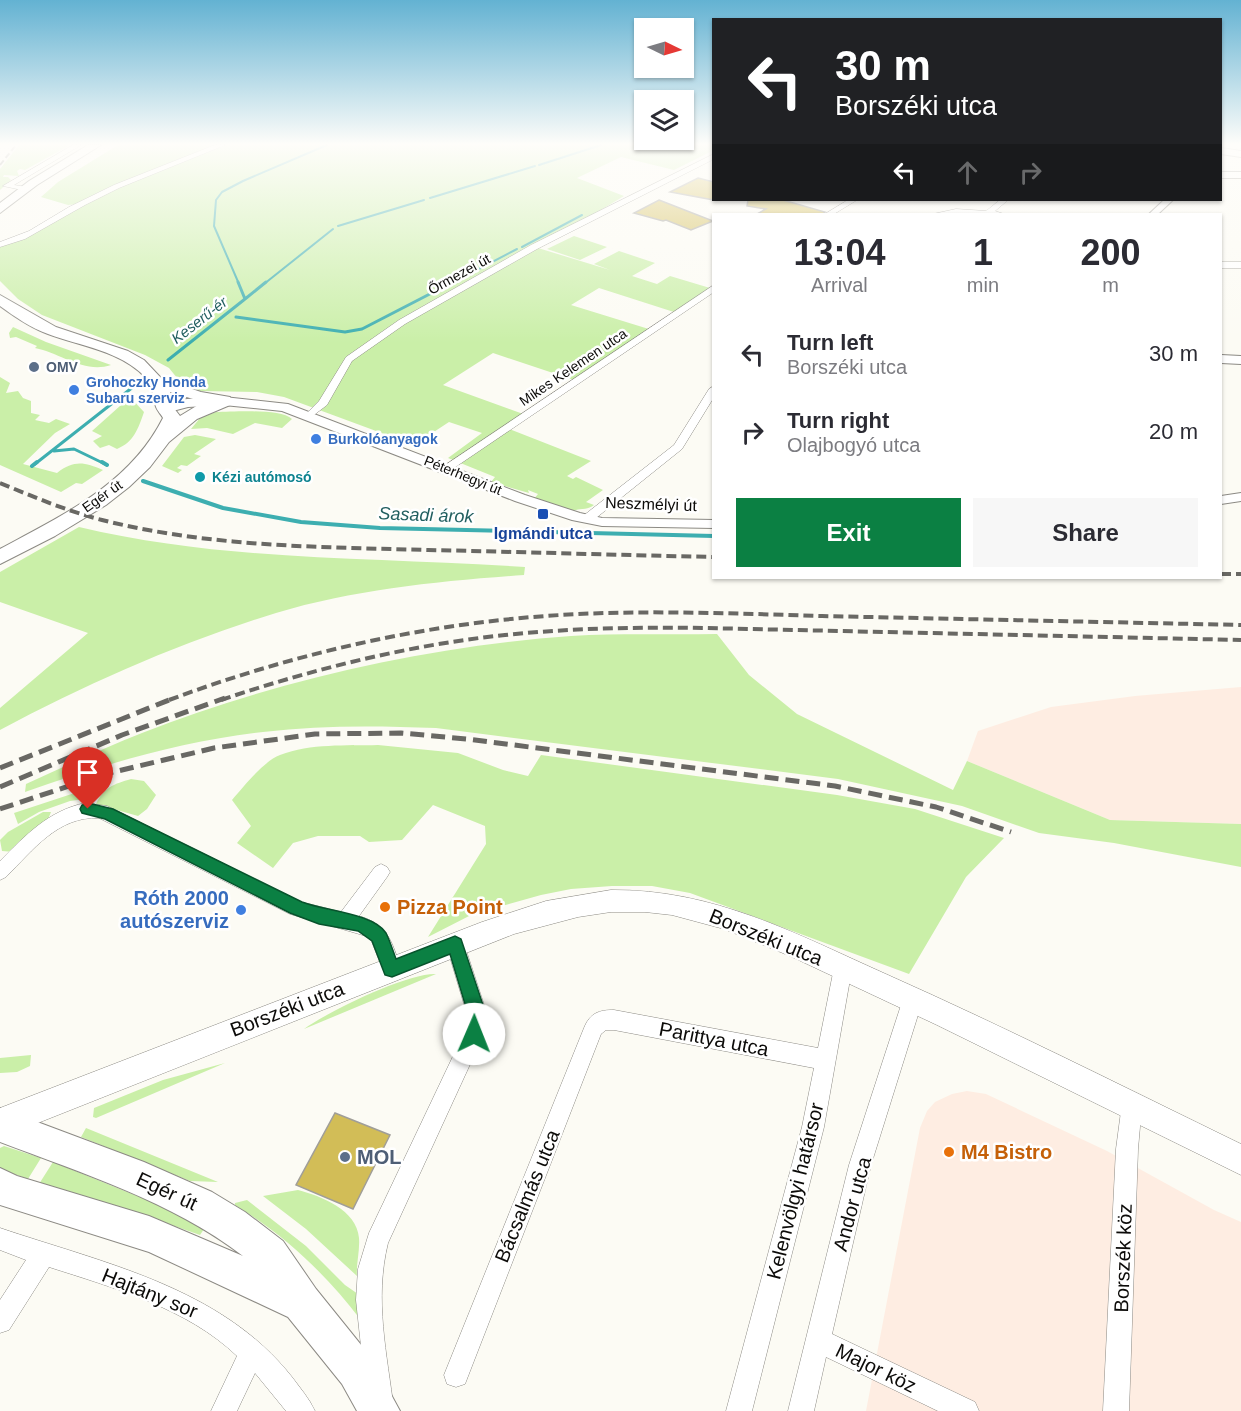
<!DOCTYPE html>
<meta charset="utf-8">
<style>
:root{--surface:#fff;--page:#f7f7f7;--text:#2b2b33;--muted:#7c7c81;--accent:#0b8043}
body{margin:0;font-family:Helvetica,sans-serif;background:var(--page);color:var(--text);height:100vh;display:flex;flex-direction:column;font-size:22px;white-space:nowrap}
*{box-sizing:border-box;margin:0}
p{font-size:20px;color:var(--muted)}
.icon{flex:none;width:33px;height:33px;fill:none;stroke:currentColor;stroke-width:2;stroke-linecap:round;stroke-linejoin:round}
.map{position:relative;flex:1;overflow:hidden}
.panel{position:absolute;left:712px;top:213px;width:510px;height:366px;display:flex;flex-direction:column;background:var(--surface);border-radius:0px;box-shadow:0 2px 4px #0004}
.panel>*{flex:none}
.banner{position:absolute;left:712px;top:18px;width:510px;height:183px;border-radius:0px;box-shadow:0 2px 4px #0004;background:#202124;color:#fff;overflow:hidden}
.needle{width:39px;rotate:95deg}
.controls{position:absolute;left:634px;top:18px;display:grid;gap:12px}
.controls a{display:grid;place-items:center;width:60px;height:60px;border-radius:0px;background:var(--surface);box-shadow:0 2px 4px #0004;font-size:30px}
.pin{position:absolute;display:grid;place-items:center;width:51px;height:51px;color:#fff;margin:-62px -26px;border-radius:50% 50% 50% 0;rotate:-45deg;box-shadow:0 0 6px #0007}
.pin .icon{rotate:45deg}
.me{position:absolute;width:66px;margin:-33px;rotate:1deg;stroke-linejoin:round;filter:drop-shadow(0 0 4px #0008)}
.turn{display:flex;align-items:center;gap:21px;height:126px;padding:0 24px;font-size:27px}
.turn .icon{width:78px;height:78px;stroke-width:2.5}
.turn b{display:block;font-size:42px;line-height:51px}
.lanes{display:flex;align-items:center;height:57px;padding:0 24px;background:#0003;justify-content:center;gap:30px;direction:ltr}
.lanes .off{opacity:.35}
.eta{display:flex;justify-content:space-evenly;align-items:center;height:102px;text-align:center}
.eta b{font-size:36px;font-weight:700;line-height:42px}
.action{display:flex;gap:12px;margin-top:auto;padding:12px 24px}
.action a{flex:1;height:69px;border-radius:0px;background:var(--accent);color:#fff;font-size:24px;font-weight:700;line-height:69px;text-align:center}
.action a+a{background:var(--page);color:var(--text)}
ul{padding:0;list-style:none}
li{display:flex;align-items:center;gap:18px;height:78px;padding:0 24px}
li div{flex:1}
li b{display:block;font-size:22px}
li em{font-style:normal}
.map>svg:first-child{display:block}
</style>
<div class="map">
<svg width="1241" height="1411" viewBox="0 0 1241 1411">
<rect width="100%" height="100%" fill="#fcfbf4"/>
<!-- industrial -->
<path fill="#feede2" d="M1241 687V824L1110 820 967 761 978 731 1051 707 1135 696Z
M967 1091 986 1094 1107 1151 1214 1210 1241 1222V1411H866L920 1128 927 1111 935 1102 952 1094Z"/>
<!-- green -->
<path fill="#caefa8" d="M19 145H70L25 170 20 169 17 171 19 176 4 175 3 177H8L11 180 0 190V169Z
M118 145H714V150L674 170 621 157 577 178 624 196 538 248 610 270 594 264 619 251 655 263 632 276 657 284 670 276 710 288 677 313 599 288 571 305 652 330 577 381 493 353 443 385 526 415 507 428 591 461 567 476 573 479 576 477 603 490 586 502 594 505C587 511 579 507 572 512L534 499 538 494 528 490 529 493 491 482 495 477 448 458 482 433 449 422 414 445 284 397 257 392 201 391 192 389 182 384 169 368 145 355 42 315 18 299 0 281V245L8 243 78 204 68 205 41 197 58 182Z
M574 236 607 247 580 260 547 249Z
M13 327 46 342 111 365C84 374 61 353 35 348L37 346 16 337 10 338 9 333Z
M0 377 10 383 6 393 18 391 23 398 31 401V413L40 415 35 420 49 423 56 419 70 424 55 433 23 464 57 473C74 460 84 462 103 470L82 484 76 483 61 492 0 465Z
M130 397 144 412C138 429 134 442 117 449L109 445 100 448 93 441 102 436 92 431Z
M216 412C233 412 280 408 292 419L282 428 255 423 233 434 207 428 191 429 200 418Z
M195 435 216 439 194 454 201 456 187 466 181 465 177 468 182 470 178 473 162 466 184 437Z
M79 527C226 562 376 557 525 567L524 575C441 581 356 589 276 613 181 642 88 683 0 730V708L88 633 0 602V572Z
M717 634 749 675 797 714 953 790 967 761 1110 820 1241 824V867L1114 843 1039 833 962 806 838 779 436 728C378 726 321 725 263 732 182 741 102 765 25 792L26 784C64 767 103 748 142 733 274 681 429 646 571 636 619 633 668 635 717 634Z
M378 745 458 753 503 770 528 776 541 755 837 795 915 809 1004 838 966 877 909 974 690 893 652 886H612L571 889 541 895 473 914 428 937 486 844 485 826 433 805 402 840 369 842 360 836H318L293 843 273 868 237 843 251 826 232 800C244 786 264 761 280 755 311 743 346 746 378 745Z
M131 779 144 781 156 795 147 809 138 816 96 804C104 787 114 784 131 779Z
M105 783 107 784 92 798 70 801 39 812 18 824 14 813Z
M43 812H51L47 822 14 852 2 851 0 840 8 832Z
M436 974 304 1029C329 1011 407 973 436 974Z
M31 1055 30 1066 17 1072 0 1073V1058Z
M225 1063 96 1118 93 1117 94 1108 163 1080Z
M86 1128 218 1182 190 1181 81 1137Z
M4 1146 41 1158 28 1179 0 1169V1148Z
M53 1162 162 1206 204 1229 200 1235 140 1214 39 1184Z
M298 1190C321 1196 357 1210 359 1238 360 1251 356 1264 357 1276L306 1229 263 1196Z
M247 1200 306 1246 345 1285 358 1294 360 1319C326 1274 284 1235 235 1205V1203Z"/>
<g fill="none" stroke-linecap="round" stroke-linejoin="round">
<!-- stream-far2 -->
<path stroke="#3daeb0" stroke-width="2" d="M539 165 601 145
M430 198 535 166
M338 226 424 200
M522 247 582 215
M239 284 214 226 216 200 222 192 243 181 327 145
M264 284 333 229
M450 284 517 249"/>
<!-- stream-far1 -->
<path stroke="#3daeb0" stroke-width="3" d="M245 299 266 282
M236 317 345 332 362 329 453 282
M168 360 245 299 238 282
M54 451 74 449 105 464
M35 464 133 387"/>
<!-- stream -->
<path stroke="#3daeb0" stroke-width="4" d="M102 462 107 465
M32 466 37 462
M143 481 223 508 301 522 380 528 714 536"/>
</g>
<!-- building -->
<path fill="#d2bd57" stroke="#a09e98" stroke-width="1.5" d="M698 178 714 182V200L670 192Z
M659 200 713 221 691 230 666 220 663 221 634 213Z
M748 200H783L825 212 823 214H757L766 209 747 206Z
M335 1113 390 1135 353 1209 296 1185Z"/>
<g fill="none" stroke-linecap="round" stroke-linejoin="round">
<defs>
<path id="minor" d="M73 145H81L14 185 27 187V191L3 186Z
M215 145H225L119 188 85 205 25 239 0 247V242L29 231 69 207 114 185Z
M714 154V159L537 249 405 324 352 361 327 405 310 418 305 415 319 401 346 357 399 320 531 245Z
M848 200H857L834 214H825Z
M1000 200H1008L995 211 1004 214H933L956 209 986 211Z
M1221 262H1241V268H1221Z
M714 285V292L451 470 447 471 441 468Z
M714 386V397L682 449 591 522H583V516L674 445 709 389Z
M85 803 107 806 301 902 341 912 375 867 381 864 387 867 390 872 387 877 359 916C389 925 392 943 401 969L399 975 392 978 385 975 372 942 366 936 290 914 99 818C58 816 33 850 6 877L0 880V861C26 835 48 811 85 803Z
M455 935 462 938 464 944 487 1014 484 1034 388 1243C374 1300 387 1353 394 1411H368L356 1300 358 1269 369 1233 464 1033 467 1014 446 944 448 938Z
M843 959 850 962 852 968 824 1127 752 1411H726L802 1127 814 1068 614 1030H606L601 1034 465 1384 456 1387 447 1384 444 1375 584 1028C590 1013 599 1010 614 1010L818 1048 834 968 836 962Z
M913 990 920 992 923 999 871 1165 832 1334 975 1402 979 1411H938L826 1357 814 1411H788L849 1165 903 999 906 992Z
M1132 1094 1139 1097 1142 1104 1138 1149 1129 1411H1103L1116 1149 1122 1104 1125 1097Z
M0 1228C103 1263 221 1287 292 1377 300 1388 309 1398 315 1411H286L255 1373 237 1411H211L237 1356C187 1308 114 1288 49 1267L9 1330 0 1333V1300L26 1260 0 1250Z"/>
<path id="tertiary" d="M1221 172H1241V178H1221Z
M1164 200H1173L1158 214H1149Z
M1221 355 1241 356V364L1221 363Z
M224 397 288 404 525 495 580 513 602 518 714 520V528L602 526 572 520 515 501 282 411 224 405 188 407 165 413 159 409 161 406 187 399Z
M1241 493V501L1221 504V496Z"/>
<path id="secondary" d="M611 890C714 889 796 934 888 975 1007 1028 1124 1087 1241 1144V1175L937 1025 790 956 724 929 672 915 645 912H611L578 917 514 934 0 1138V1108L482 922 546 901Z"/>
<path id="primary" d="M88 145H101L37 185 0 213V203L29 181Z
M1221 148 1241 151V157L1221 154Z
M0 295 56 327 128 351 144 360 162 379 201 392 230 397 232 401 230 405 197 419 169 442 150 467 129 487 106 505 55 536 0 564V549C63 515 130 484 163 418 161 414 158 412 156 407 153 396 153 386 145 377 121 351 80 346 48 334 31 328 15 317 0 306ZM170 392 203 402 180 416 173 407Z
M0 1108 144 1162 212 1192 245 1212 283 1241 316 1289 370 1356 400 1411H357L342 1384 288 1317 149 1252 0 1205V1168L17 1176 149 1216 243 1256C171 1201 84 1174 0 1142Z"/>
</defs>
<!-- minor casing -->
<use href="#minor" stroke="#8c8a84" stroke-width="1"/>
<!-- tertiary casing -->
<use href="#tertiary" stroke="#8c8a84" stroke-width="2"/>
<!-- secondary casing -->
<use href="#secondary" stroke="#8c8a84" stroke-width="1"/>
<!-- primary casing -->
<use href="#primary" stroke="#8c8a84" stroke-width="2"/>
<!-- minor -->
<use href="#minor" fill="#fff" fill-rule="evenodd"/>
<!-- tertiary -->
<use href="#tertiary" fill="#fff" fill-rule="evenodd"/>
<!-- secondary -->
<use href="#secondary" fill="#fff" fill-rule="evenodd"/>
<!-- primary -->
<use href="#primary" fill="#fff" fill-rule="evenodd"/>
<!-- rail-far2 -->
<path stroke="#696864" stroke-width="2" stroke-dasharray="6 3" stroke-linecap="butt" d="M0 165 16 145"/>
<!-- rail-far1 -->
<path stroke="#696864" stroke-width="4" stroke-dasharray="10 5" stroke-linecap="butt" d="M0 483C34 497 67 511 102 520 209 547 319 547 428 550 523 552 619 555 714 557
M1221 574H1241
M169 700C276 660 389 632 502 620 608 608 716 613 822 616 962 619 1101 622 1241 625
M221 700C313 669 409 645 505 635 572 628 639 627 706 628L1241 640"/>
<!-- rail -->
<path stroke="#696864" stroke-width="5" stroke-dasharray="14 7" stroke-linecap="butt" d="M0 768 174 698
M0 787 122 735 225 698
M0 809 105 774 214 748 315 734 401 733 467 739 835 786 936 807 1011 832"/>
</g>
<!-- sky -->
<linearGradient id="sky" x2="0" y2="1"><stop stop-color="#63b2d2"/><stop offset="0.42" stop-color="#fefdfa"/><stop offset="1" stop-color="#fefdfa" stop-opacity="0"/></linearGradient>
<rect width="1241" height="343" fill="url(#sky)"/>
<!-- route -->
<path fill="#0b8043" stroke="#07532c" stroke-width="1.5" d="M88 803 113 809 302 902C324 911 373 913 386 933 390 941 393 951 396 959L455 936 461 939 486 1014 480 1041 474 1043 467 1041 465 1034 468 1014 450 954 392 977 385 975 372 941 358 931 319 924 290 913 105 819 82 813 80 809 82 805Z"/>
<!-- markers -->
<g fill="#5c6f8a" stroke="#fff" stroke-width="2">
<circle cx="34" cy="367" r="6"/>
<circle cx="345" cy="1157" r="6"/>
</g>
<g fill="#3f7fe0" stroke="#fff" stroke-width="2">
<circle cx="74" cy="390" r="6"/>
<circle cx="316" cy="439" r="6"/>
<circle cx="241" cy="910" r="6"/>
</g>
<circle fill="#0f9aa8" stroke="#fff" stroke-width="2" cx="200" cy="477" r="6"/>
<rect fill="#1a4fb4" stroke="#fff" stroke-width="2" x="537" y="508" width="12" height="12" rx="3"/>
<g fill="#e8710a" stroke="#fff" stroke-width="2">
<circle cx="385" cy="907" r="6"/>
<circle cx="949" cy="1152" r="6"/>
</g>
<g text-anchor="middle" dominant-baseline="central" stroke-width="5" stroke-linejoin="round" paint-order="stroke">
<!-- far-street labels -->
<g font-size="14" fill="#0c0b09" stroke="#fff">
<text transform="translate(459 274) rotate(-29)">Őrmezei út</text>
<text transform="translate(573 367) rotate(-34)">Mikes Kelemen utca</text>
<text transform="translate(463 475) rotate(22)">Péterhegyi út</text>
<text transform="translate(102 496) rotate(-35)">Egér út</text>
</g>
<!-- far-service labels -->
<g font-size="14" font-weight="bold" fill="#4e5e75" stroke="#fff" text-anchor="start">
<text x="46" y="367">OMV</text>
</g>
<!-- far-shop labels -->
<g font-size="14" font-weight="bold" fill="#366cbe" stroke="#fff" text-anchor="start">
<text x="86" y="382">Grohoczky Honda<tspan x="86" dy="16">Subaru szerviz</tspan></text>
<text x="328" y="439">Burkolóanyagok</text>
</g>
<!-- far-culture labels -->
<g font-size="14" font-weight="bold" fill="#0d838f" stroke="#fff" text-anchor="start">
<text x="212" y="477">Kézi autómosó</text>
</g>
<!-- far-water labels -->
<g font-size="15" font-style="italic" fill="#225f60" stroke="#fff">
<text transform="translate(199 320) rotate(-38)">Keserű-ér</text>
</g>
<!-- street labels -->
<g font-size="16" fill="#0c0b09" stroke="#fff">
<text transform="translate(651 504) rotate(2)">Neszmélyi út</text>
</g>
<!-- transit labels -->
<g font-size="16" font-weight="bold" fill="#164399" stroke="#fff">
<text x="543" y="533">Igmándi utca</text>
</g>
<!-- water labels -->
<g font-size="18" font-style="italic" fill="#225f60" stroke="#fff">
<text transform="translate(426 515) rotate(2)">Sasadi árok</text>
</g>
<!-- near-shop labels -->
<g font-size="20" font-weight="bold" fill="#366cbe" stroke="#fff" text-anchor="end">
<text x="229" y="898">Róth 2000<tspan x="229" dy="23">autószerviz</tspan></text>
</g>
<!-- near-food labels -->
<g font-size="20" font-weight="bold" fill="#c56008" stroke="#fff" text-anchor="start">
<text x="397" y="907">Pizza Point</text>
<text x="961" y="1152">M4 Bistro</text>
</g>
<!-- near-street labels -->
<g font-size="20" fill="#0c0b09" stroke="#fff">
<text transform="translate(766 937) rotate(22)">Borszéki utca</text>
<text transform="translate(287 1009) rotate(-21)">Borszéki utca</text>
<text transform="translate(714 1039) rotate(11)">Parittya utca</text>
<text transform="translate(167 1191) rotate(25)">Egér út</text>
<text transform="translate(795 1191) rotate(-76)">Kelenvölgyi határsor</text>
<text transform="translate(527 1196) rotate(-68)">Bácsalmás utca</text>
<text transform="translate(852 1204) rotate(-75)">Andor utca</text>
<text transform="translate(1123 1258) rotate(-88)">Borszék köz</text>
<text transform="translate(150 1293) rotate(22)">Hajtány sor</text>
<text transform="translate(876 1368) rotate(26)">Major köz</text>
</g>
<!-- near-service labels -->
<g font-size="20" font-weight="bold" fill="#4e5e75" stroke="#fff" text-anchor="start">
<text x="357" y="1157">MOL</text>
</g>
</g>
</svg>
<div class="controls">
<a><svg class="needle" viewBox="-14 -14 28 28"><path d="M0-13l5 13h-10z" fill="#e53935"/><path d="M0 13l5-13h-10z" fill="#7c7c81"/></svg></a>
<a><svg class="icon" aria-label="layers" viewBox="0 0 24 24"><path d="M12 4l9 5-9 5-9-5zM3 14l9 5 9-5"/></svg></a>
</div>
<div class="pin" style="left:88px;top:809px;background:#d93025"><svg class="icon" aria-label="arrive" viewBox="0 0 24 24"><path d="M6 21V4h12l-3 4 3 4H6"/></svg></div>
<svg class="me" style="left:474px;top:1034px" viewBox="-20 -20 40 40"><circle r="19" fill="#fff"/><path d="M0-13L10 11 0 6-10 11z" fill="#0b8043"/></svg>
<div class="banner">
<div class="turn"><svg class="icon" aria-label="left" viewBox="0 0 24 24"><path d="M17 20v-9H6M10 6l-5 5 5 5"/></svg><div><b>30 m</b>Borszéki utca</div></div>
<div class="lanes"><svg class="icon" aria-label="left" viewBox="0 0 24 24"><path d="M17 20v-9H6M10 6l-5 5 5 5"/></svg><svg class="icon off" aria-label="ahead" viewBox="0 0 24 24"><path d="M12 20V5M6 11l6-6 6 6"/></svg><svg class="icon off" aria-label="right" viewBox="0 0 24 24"><path d="M7 20v-9h11M14 6l5 5-5 5"/></svg></div>
</div>
<section class="panel">
<div class="eta">
<div><b>13:04</b><p>Arrival</p></div>
<div><b>1</b><p>min</p></div>
<div><b>200</b><p>m</p></div>
</div>
<ul>
<li><svg class="icon" aria-label="left" viewBox="0 0 24 24"><path d="M17 20v-9H6M10 6l-5 5 5 5"/></svg><div><b>Turn left</b><p>Borszéki utca</p></div><em>30 m</em></li>
<li><svg class="icon" aria-label="right" viewBox="0 0 24 24"><path d="M7 20v-9h11M14 6l5 5-5 5"/></svg><div><b>Turn right</b><p>Olajbogyó utca</p></div><em>20 m</em></li>
</ul>
<div class="action"><a>Exit</a><a>Share</a></div>
</section>
</div>
